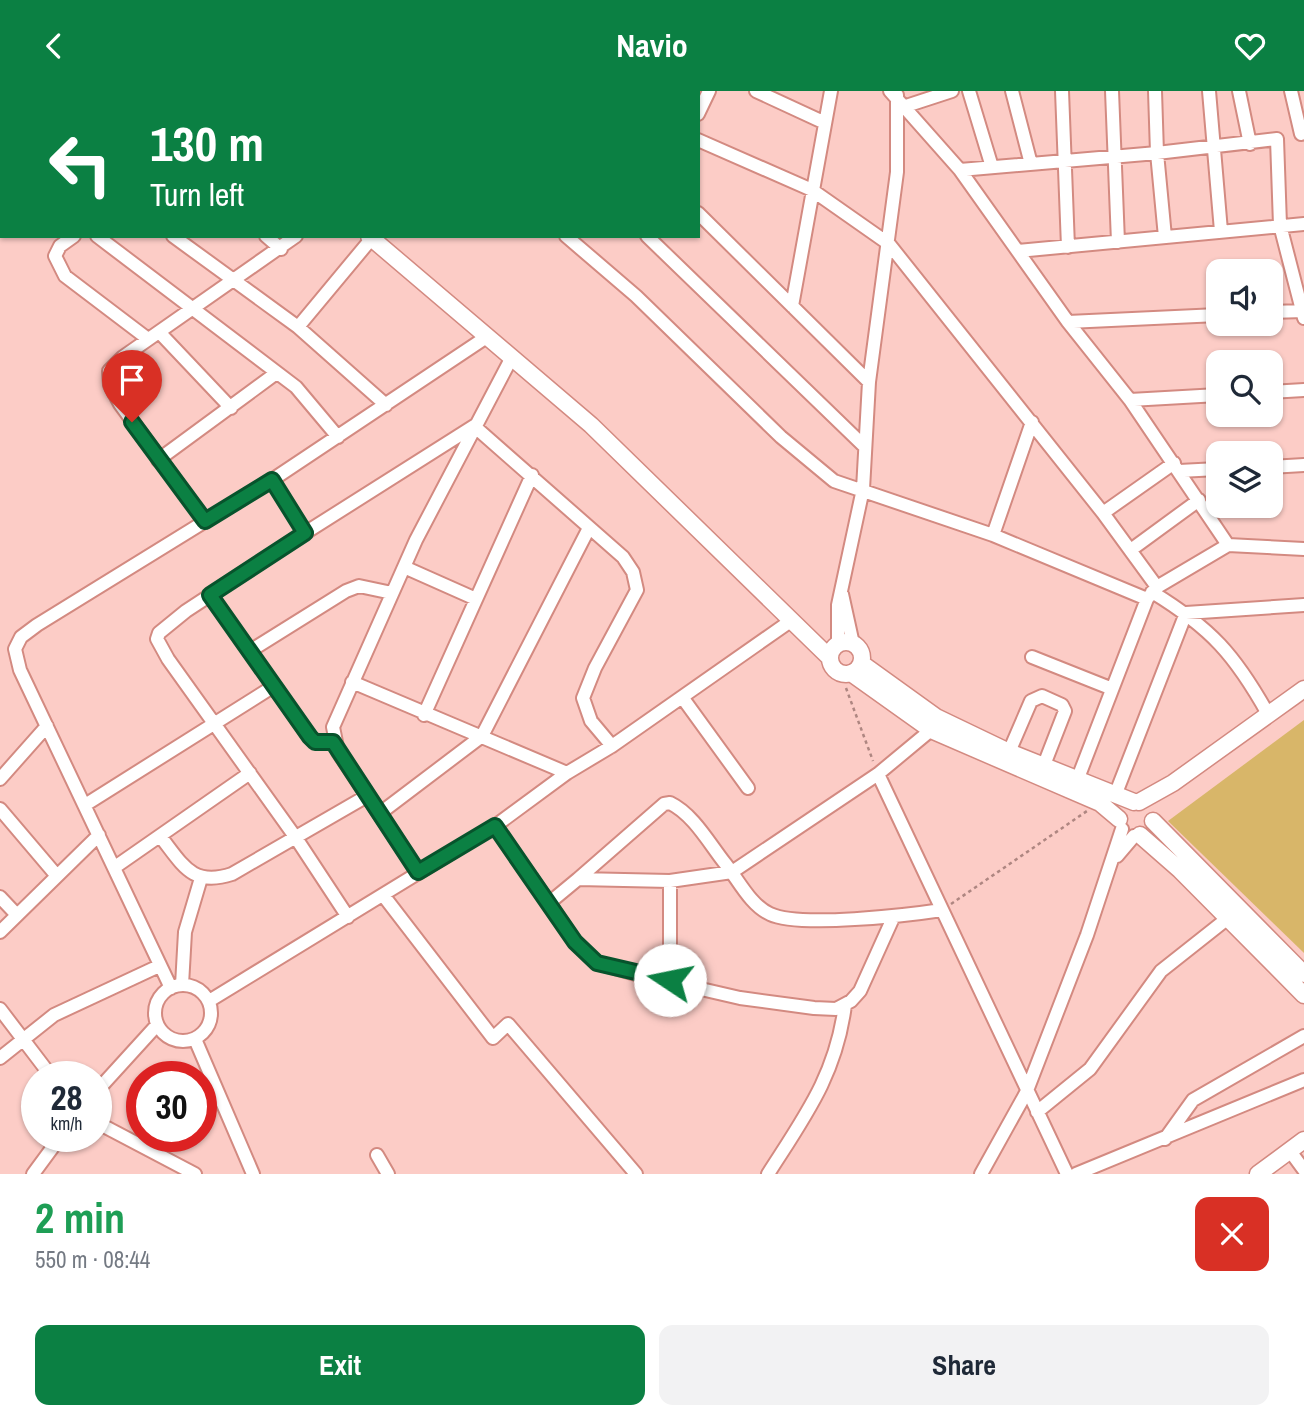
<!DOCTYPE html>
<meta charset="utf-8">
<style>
:root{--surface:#fff;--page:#f2f2f3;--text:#1f2937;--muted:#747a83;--accent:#0b8043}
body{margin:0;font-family:"Archivo Narrow",sans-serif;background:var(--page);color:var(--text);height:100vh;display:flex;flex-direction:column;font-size:26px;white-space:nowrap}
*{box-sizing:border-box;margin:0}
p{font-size:23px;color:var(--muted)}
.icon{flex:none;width:38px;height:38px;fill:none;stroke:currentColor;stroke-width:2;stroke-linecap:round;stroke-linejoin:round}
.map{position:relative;height:1083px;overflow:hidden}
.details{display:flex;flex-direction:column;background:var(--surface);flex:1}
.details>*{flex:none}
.guide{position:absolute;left:0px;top:0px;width:700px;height:147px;box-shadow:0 2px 5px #0004;background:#0b8043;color:#fff;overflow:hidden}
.controls{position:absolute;left:1206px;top:168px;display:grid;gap:14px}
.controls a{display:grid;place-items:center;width:77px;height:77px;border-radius:14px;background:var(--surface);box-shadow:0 2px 5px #0004;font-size:35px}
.speed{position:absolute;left:21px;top:970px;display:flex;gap:14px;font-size:35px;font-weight:700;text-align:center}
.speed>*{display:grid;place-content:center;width:91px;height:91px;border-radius:50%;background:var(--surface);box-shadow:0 2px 5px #0004;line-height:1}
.speed small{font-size:18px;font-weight:400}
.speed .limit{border:10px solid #d22;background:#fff;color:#111}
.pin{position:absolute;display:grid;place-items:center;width:60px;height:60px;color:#fff;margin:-72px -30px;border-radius:50% 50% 50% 0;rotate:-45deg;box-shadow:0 0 7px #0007}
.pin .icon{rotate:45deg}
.me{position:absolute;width:77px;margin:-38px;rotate:281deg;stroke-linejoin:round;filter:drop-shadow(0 0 5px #0008)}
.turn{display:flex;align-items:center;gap:24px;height:147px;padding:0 35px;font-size:32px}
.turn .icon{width:91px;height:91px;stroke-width:2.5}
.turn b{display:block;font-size:49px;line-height:60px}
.round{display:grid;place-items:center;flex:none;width:74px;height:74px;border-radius:14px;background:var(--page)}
.headline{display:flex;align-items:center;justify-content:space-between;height:119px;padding:0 35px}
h1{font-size:42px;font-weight:700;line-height:52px;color:#1e9e55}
.primary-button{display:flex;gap:14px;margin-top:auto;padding:14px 35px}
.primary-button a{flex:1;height:80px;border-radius:14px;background:var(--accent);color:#fff;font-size:28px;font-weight:700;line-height:80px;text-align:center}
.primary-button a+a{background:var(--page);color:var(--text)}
header{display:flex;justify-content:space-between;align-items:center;height:91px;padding:0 35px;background:var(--accent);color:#fff;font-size:32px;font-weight:700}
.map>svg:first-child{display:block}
</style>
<header><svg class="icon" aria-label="back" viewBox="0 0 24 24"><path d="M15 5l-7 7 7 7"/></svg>Navio<svg class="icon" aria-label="heart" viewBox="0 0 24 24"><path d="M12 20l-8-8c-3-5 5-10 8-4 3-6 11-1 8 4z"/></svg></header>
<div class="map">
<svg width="1304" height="1083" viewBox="0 0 1304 1083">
<rect width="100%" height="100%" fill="#fcccc6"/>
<!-- green -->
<path fill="#d8b669" d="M1304 629V862L1168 730Z"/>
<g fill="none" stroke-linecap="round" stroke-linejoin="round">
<defs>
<path id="minor" d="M394 0 397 2
M497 0 499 2
M575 0 577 2
M756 0 823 31
M890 0 960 79 1068 231 1130 309 1228 454
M969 0 992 76
M1012 0 1031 73
M1062 0 1068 156
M1112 0 1118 151
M1155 0 1157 62 1165 146
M1209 0 1221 140
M1239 0 1250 53
M1291 0 1301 43
M438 2 440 0
M906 15 952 0
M698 23 709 0
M698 49 812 99 889 153 1103 422 1157 496
M960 79 1157 62 1277 48 1280 134 1304 227
M698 122 869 291
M74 145 60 155 55 165 65 185 148 248
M97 145 296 296 338 346
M173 145 298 236 386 314
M266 145 281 158
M566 145 636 205 781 346 834 390 993 444 1147 508
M647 145 864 355
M1018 160 1304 133
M792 215 831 0
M1270 221 1304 220
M1068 231 1218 224
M298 236 372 147
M160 242 231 317
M1270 301 1304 299
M1130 309 1218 304
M158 369 275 283
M1270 376 1304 374
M1179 380 1218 378
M272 389 305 442
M1103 422 1174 372
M205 430 120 313 110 294 109 280 123 266 296 145
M993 444 1032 331
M1132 458 1199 409
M404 476 476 508
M1152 501C1211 537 1235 564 1268 623
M842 503 853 553
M210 504 310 647 315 651H333
M838 554V514L863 398 869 291 897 81V4
M250 560 346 500 359 495 392 502
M1032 566 1110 597
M352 591 567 682
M682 606 748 697
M424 624 532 384
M1009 661 1031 610 1042 605 1062 614 1065 620 1044 674
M878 683 1067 1083
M1078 687 1147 508 1157 496 1228 454 1304 458
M0 688 47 635
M1116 702 1186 522 1304 514
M85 714 274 595
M0 718 57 785
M379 723 482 645 589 437
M495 735 549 812 578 788 670 790 732 781 878 683 931 639
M160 745C183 774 192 796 232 783L367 705
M1117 765 1134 745
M115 776 250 682
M418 781 338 661 333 636 416 449 512 266
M578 788 664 713 670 712C693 723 709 752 724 771 738 788 750 814 770 823 799 837 909 824 942 819
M670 790V889
M383 804 493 947 508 933 636 1083
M0 806 17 824
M549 812 575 851 597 872 636 883 740 907 814 917 836 918 851 910 860 900 893 827
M348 826 296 747 168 568 157 548 159 542 186 520 305 442 474 335 623 466 633 481 637 499 595 577 583 607 591 630 612 655
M0 841 99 744
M155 922a28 28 0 1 1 56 0a28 28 0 1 1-56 0Z
M182 894 185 841 201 787
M171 897 20 579 15 558 21 546 37 534 272 389 488 245
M209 910 495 735 567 682 612 655 792 529
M0 918 51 985
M195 948 253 1083
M0 967 54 924 159 875
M96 1001 157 934
M1037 1021 1090 978 1161 880 1228 827
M96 1031 195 1083
M1165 1048 1193 1009 1304 945
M1290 1060 1304 1079
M377 1064 388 1083
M33 1083 61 1045
M768 1083C805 1025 836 984 845 914
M981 1083 1026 1002 1087 844 1122 738
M1076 1083 1304 989"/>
<path id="major" d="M175 0 178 2
M369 145 591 334 830 567
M830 567a16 16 0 1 1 32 0a16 16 0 1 1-32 0Z
M861 572 936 626 1009 661 1134 711
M851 582 931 639 1100 712 1119 728
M1139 711 1173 692 1304 598
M1153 730 1304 883
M1140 744 1180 779 1304 904
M1258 1083 1304 1049"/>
</defs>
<!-- minor casing -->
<use href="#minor" stroke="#d38a81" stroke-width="16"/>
<!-- major casing -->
<use href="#major" stroke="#d38a81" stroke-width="19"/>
<!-- path -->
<path stroke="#ae8681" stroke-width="2.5" stroke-dasharray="3.5 3.5" stroke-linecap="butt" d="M224 0V2
M846 597 873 670
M951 813 1087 720"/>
<!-- minor -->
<use href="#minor" stroke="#fff" stroke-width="12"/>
<!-- major -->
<use href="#major" stroke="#fff" stroke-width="16"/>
</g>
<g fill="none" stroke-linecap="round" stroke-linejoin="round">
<defs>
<path id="route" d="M132 331 205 430 272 389 305 442 210 504 310 646 315 651H333L418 781 495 735 575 851 597 872 670 889"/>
</defs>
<!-- route casing -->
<use href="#route" stroke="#07532c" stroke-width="18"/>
<!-- route -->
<use href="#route" stroke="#0b8043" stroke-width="12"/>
</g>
</svg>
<div class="controls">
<a><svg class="icon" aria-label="sound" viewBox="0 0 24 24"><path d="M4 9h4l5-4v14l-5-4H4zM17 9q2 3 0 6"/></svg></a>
<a><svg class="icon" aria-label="search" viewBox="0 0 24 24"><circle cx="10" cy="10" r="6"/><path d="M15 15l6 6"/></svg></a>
<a><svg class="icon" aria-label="layers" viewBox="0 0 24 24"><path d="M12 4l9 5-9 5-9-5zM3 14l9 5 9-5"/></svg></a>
</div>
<div class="speed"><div>28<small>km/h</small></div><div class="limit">30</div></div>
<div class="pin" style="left:132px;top:331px;background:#d93025"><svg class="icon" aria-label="arrive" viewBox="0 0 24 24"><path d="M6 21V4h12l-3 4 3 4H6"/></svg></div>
<svg class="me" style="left:670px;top:889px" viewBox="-20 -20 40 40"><circle r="19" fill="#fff"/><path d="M0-13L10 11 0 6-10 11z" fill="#0b8043"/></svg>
<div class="guide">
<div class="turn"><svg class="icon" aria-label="left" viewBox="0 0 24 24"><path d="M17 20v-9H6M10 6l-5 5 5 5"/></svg><div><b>130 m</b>Turn left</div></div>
</div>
</div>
<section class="details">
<div class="headline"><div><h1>2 min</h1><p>550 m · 08:44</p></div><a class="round" style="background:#d93025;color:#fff"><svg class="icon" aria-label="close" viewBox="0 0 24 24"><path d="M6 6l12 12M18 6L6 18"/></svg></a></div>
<div class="primary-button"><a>Exit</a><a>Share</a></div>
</section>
